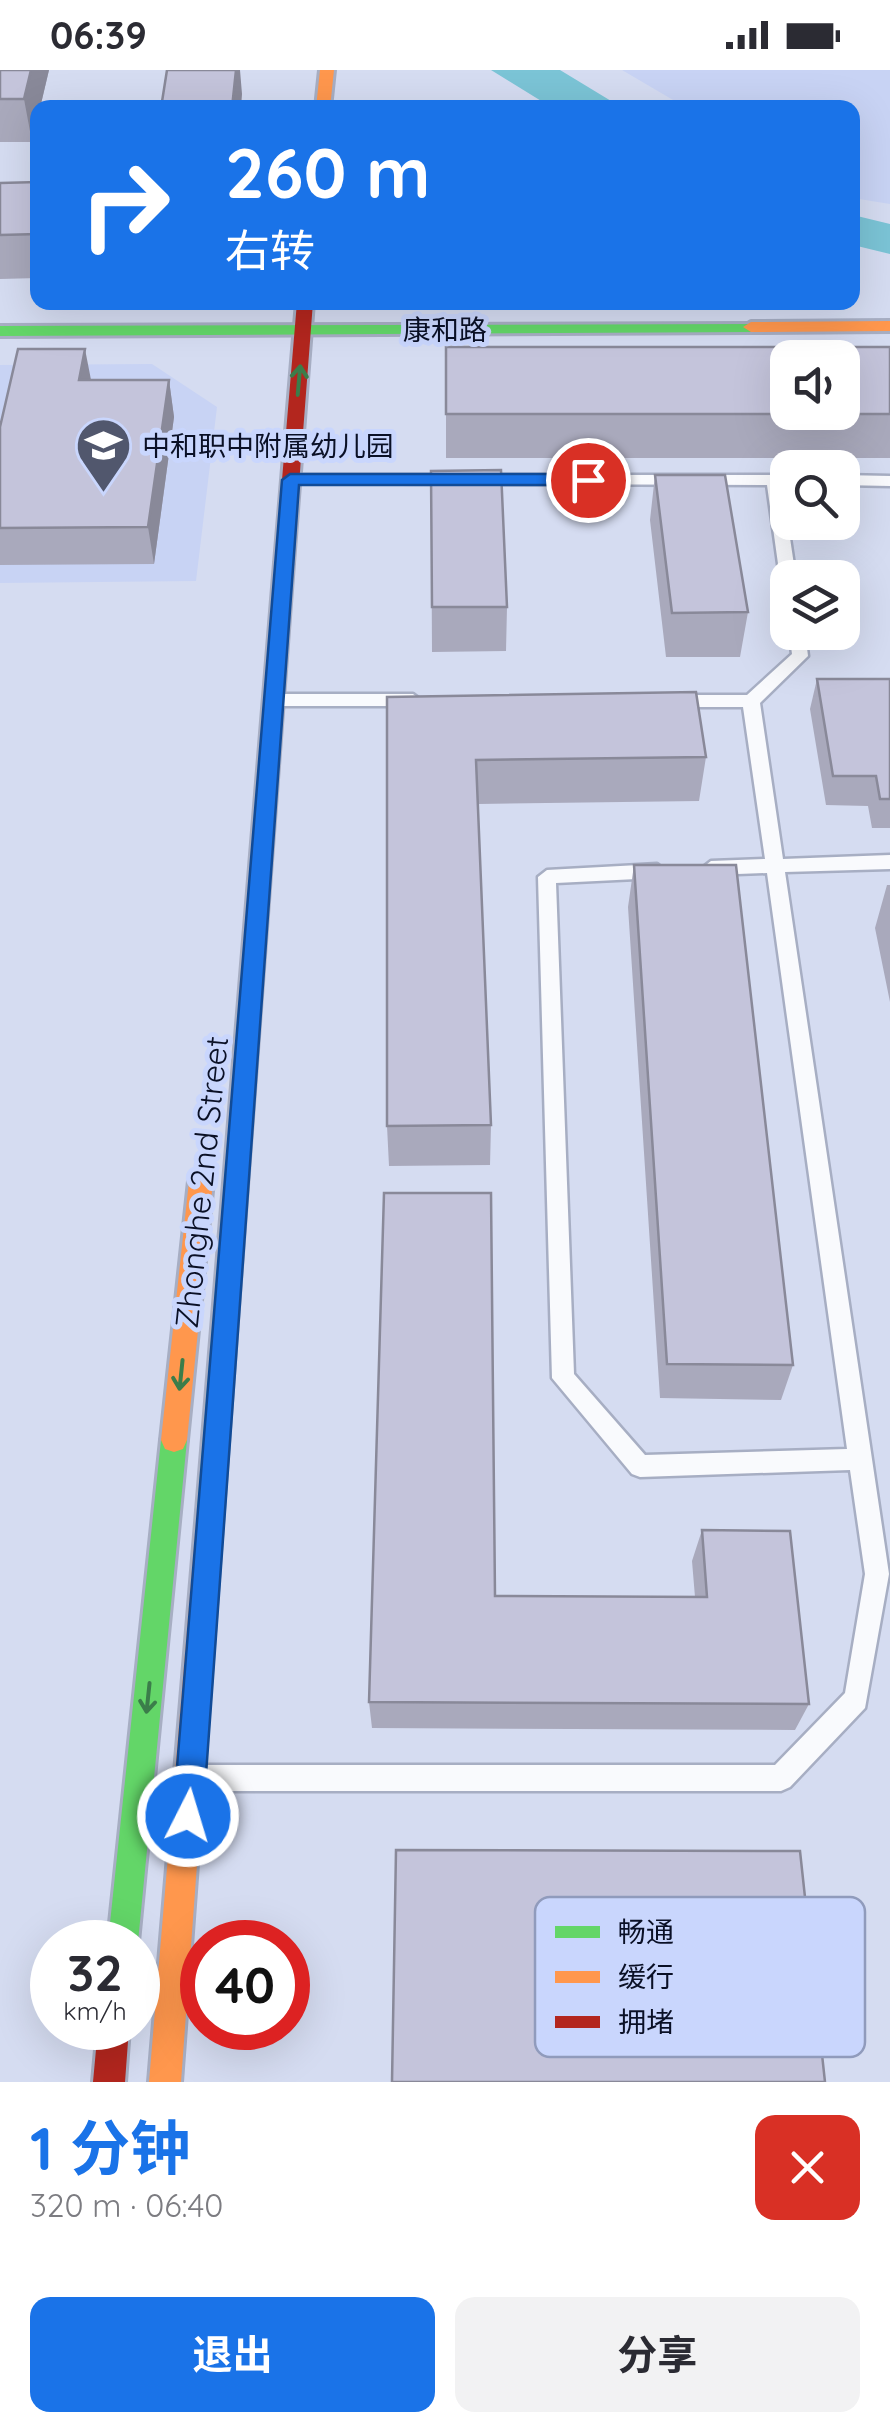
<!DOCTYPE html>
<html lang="zh">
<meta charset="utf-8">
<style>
:root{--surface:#fff;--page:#f2f2f3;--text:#2b2b33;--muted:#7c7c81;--accent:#1a73e8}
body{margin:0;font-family:Quicksand,"Noto Sans SC",sans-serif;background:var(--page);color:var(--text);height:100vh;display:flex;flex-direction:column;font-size:38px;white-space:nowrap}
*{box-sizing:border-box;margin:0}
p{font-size:32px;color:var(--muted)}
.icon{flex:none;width:55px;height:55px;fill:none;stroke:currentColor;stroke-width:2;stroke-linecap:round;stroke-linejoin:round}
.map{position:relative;height:2012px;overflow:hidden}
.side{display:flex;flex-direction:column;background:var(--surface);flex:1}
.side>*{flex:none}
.top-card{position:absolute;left:30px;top:30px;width:830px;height:210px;border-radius:20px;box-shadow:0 10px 40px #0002;background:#1a73e8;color:#fff;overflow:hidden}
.buttons{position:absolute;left:770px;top:270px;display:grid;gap:20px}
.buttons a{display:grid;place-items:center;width:90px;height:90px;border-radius:20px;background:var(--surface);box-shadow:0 10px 40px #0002;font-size:50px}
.speed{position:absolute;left:30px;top:1850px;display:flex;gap:20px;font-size:50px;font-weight:700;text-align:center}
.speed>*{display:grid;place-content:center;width:130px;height:130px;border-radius:50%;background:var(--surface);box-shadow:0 10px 40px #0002;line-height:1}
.speed small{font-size:25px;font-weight:400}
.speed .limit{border:15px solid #d22;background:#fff;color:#111}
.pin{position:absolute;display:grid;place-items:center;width:85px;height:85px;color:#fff;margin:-42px;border:5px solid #fff;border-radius:50%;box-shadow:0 2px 10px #0007}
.me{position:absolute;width:110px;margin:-55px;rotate:5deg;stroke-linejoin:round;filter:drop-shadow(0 0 8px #0008)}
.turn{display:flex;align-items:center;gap:35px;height:210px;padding:0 30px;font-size:45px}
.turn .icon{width:130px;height:130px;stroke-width:2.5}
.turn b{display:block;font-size:70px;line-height:85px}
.round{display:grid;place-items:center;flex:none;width:105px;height:105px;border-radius:20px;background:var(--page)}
.overview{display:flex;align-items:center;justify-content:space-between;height:170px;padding:0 30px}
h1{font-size:60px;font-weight:700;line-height:75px;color:var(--accent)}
.cta{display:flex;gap:20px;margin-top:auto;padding:20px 30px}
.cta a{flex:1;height:115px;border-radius:20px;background:var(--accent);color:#fff;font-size:40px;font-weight:700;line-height:115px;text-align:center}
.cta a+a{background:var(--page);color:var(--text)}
.status{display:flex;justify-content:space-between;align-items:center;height:70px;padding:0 50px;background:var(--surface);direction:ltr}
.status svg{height:28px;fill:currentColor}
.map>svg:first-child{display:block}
</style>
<div class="status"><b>06:39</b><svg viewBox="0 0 49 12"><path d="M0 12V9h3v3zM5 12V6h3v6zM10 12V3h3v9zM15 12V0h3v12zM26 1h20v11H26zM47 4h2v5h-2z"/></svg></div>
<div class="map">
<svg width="890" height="2012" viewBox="0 0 890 2012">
<rect width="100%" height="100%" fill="#d5dcf1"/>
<!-- built -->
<path fill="#c8d3f4" d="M622 0H890V134L853 128 852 38 685 37Z
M152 294 217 337 196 511 0 513V295Z"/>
<!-- water -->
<path fill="#7bc4d6" d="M491 0H560L621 37H551Z
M853 145 890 154V184L853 175Z"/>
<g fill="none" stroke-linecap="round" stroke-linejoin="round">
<defs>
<path id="lane" d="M291 405H788V415H782L796 508H788V513L780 508 767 415 286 413 283 410Z
M842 405 890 406V416L842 415Z
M789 562H805L808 586 760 633 783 789 890 785V799L785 802 889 1504 865 1638 790 1717 781 1721H198L189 1717 185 1708 189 1699 198 1695H775L845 1623 865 1504 850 1400 640 1407 632 1404 552 1308 538 807 547 800 657 794 666 801 657 808 556 813 574 1304 645 1385 847 1379 767 803 711 805 702 798 711 791 765 789 743 637H672L664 631 672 625H747L792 584Z
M275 624H413L421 630 413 636H275L267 630Z"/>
<path id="fast" d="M757 254 759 257 751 262 0 266V256Z
M284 487 293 493 223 1441 219 1450 210 1454 201 1450 197 1441 275 493Z
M174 1358 183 1361 187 1370 138 1872H108L161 1370 165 1361Z"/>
<path id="slow" d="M320 0H334L330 38H316Z
M890 251V261L751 262 743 257 751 252Z
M201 1101 209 1104 213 1111 187 1370 183 1379 174 1382 165 1379 161 1370 189 1111 193 1104Z
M210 1428 219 1432 223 1441 181 2012H149L197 1441 201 1432Z"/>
<path id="jam" d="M297 232H313L293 493 284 499 275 493Z
M98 1958H129L125 2012H93Z"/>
</defs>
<!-- lane casing -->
<use href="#lane" stroke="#a7aec3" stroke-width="5"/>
<!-- fast casing -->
<use href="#fast" stroke="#a7aec3" stroke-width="6"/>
<!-- slow casing -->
<use href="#slow" stroke="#a7aec3" stroke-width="6"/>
<!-- jam casing -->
<use href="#jam" stroke="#a7aec3" stroke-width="6"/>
<!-- lane -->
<use href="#lane" fill="#f9fafd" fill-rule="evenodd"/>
<!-- fast -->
<use href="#fast" fill="#63d668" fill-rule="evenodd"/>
<!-- slow -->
<use href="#slow" fill="#ff974d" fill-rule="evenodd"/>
<!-- jam -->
<use href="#jam" fill="#b3261e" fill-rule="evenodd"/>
</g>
<!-- wall -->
<path fill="#a9a9bc" d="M0 0H49L40 38H38L32 72H0Z
M38 112V208L0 209V113Z
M446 277H890V388H446Z
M91 310H169L174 347 154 494 0 495V357Z
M431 401 507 537 506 581 432 582Z
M655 405 748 542 740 587H666L650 450Z
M817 609H890V758H872L868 736 826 735 810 639Z
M387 627 706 687 699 731 478 734 491 1055 490 1095 389 1096 387 1056Z
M634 795 793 1295 781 1330 660 1328 628 837Z
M887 815H890V932L875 858Z
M702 1460 809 1634 795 1660 372 1658 369 1632 495 1526 695 1527 692 1491Z"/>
<!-- shaded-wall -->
<path fill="#898999" d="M31 0H49L40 38H38V49L32 72 24 29Z
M236 0H240L242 24 241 38H232Z
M85 279 92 315 79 310Z
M169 310 174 347 154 494 148 457Z"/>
<!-- building -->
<path fill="#c4c4db" stroke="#898999" stroke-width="2.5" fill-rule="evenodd" d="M0 0H31L24 29H0Z
M167 0H236L232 38H161Z
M38 112V164L0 165V113Z
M446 277H890V344H446ZM788 288H842V342H788Z
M18 279H85L79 310H169L148 457 0 458V357Z
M501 400 507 537H432L431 401Z
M655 405H725L748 542 672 543Z
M817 609H890V729H880L876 706H833Z
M696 622 706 687 476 690 491 1055 387 1056V627Z
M634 795H736L793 1295 667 1294Z
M384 1123H491L495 1526 707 1527 702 1460 790 1461 809 1634 369 1632Z
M396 1780 800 1781 825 2012H392Z"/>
<!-- one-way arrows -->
<defs><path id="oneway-shaft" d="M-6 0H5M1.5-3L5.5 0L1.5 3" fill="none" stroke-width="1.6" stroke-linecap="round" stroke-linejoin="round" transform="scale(2.5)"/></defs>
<g stroke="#3b7d4a">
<use href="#oneway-shaft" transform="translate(299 310) rotate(-85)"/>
<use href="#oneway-shaft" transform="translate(181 1305) rotate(96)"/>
<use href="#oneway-shaft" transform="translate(148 1628) rotate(96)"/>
</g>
<!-- route -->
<path fill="#1a73e8" stroke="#114b97" stroke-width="2.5" d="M290 404H588L596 410 588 415H299L203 1746 198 1756 188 1760 178 1756 173 1746 282 410Z"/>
<!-- icons -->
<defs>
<symbol id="school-pin" viewBox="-11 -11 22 30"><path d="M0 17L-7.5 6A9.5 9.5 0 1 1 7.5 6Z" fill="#51576d" stroke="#c9d6fd"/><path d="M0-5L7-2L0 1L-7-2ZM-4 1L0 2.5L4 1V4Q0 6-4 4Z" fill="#fff"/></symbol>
</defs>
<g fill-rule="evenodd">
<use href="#school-pin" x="72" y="344" width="63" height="86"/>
</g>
<g text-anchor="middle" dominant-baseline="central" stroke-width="10" stroke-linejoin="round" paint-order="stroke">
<!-- far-street labels -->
<g font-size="28" fill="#0a1026" stroke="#c9d6fd">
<text x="445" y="259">康和路</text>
</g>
<!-- far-poi labels -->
<g font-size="28" fill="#0a1026" stroke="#c9d6fd" text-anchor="start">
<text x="142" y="375">中和职中附属幼儿园</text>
</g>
<!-- street labels -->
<g font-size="32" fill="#0a1026" stroke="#c9d6fd">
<text transform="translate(201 1112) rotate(-84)">Zhonghe 2nd Street</text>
</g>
</g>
<!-- legend -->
<rect x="535" y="1827" width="330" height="160" rx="15" fill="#c9d6fd" stroke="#909bbc" stroke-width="2.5"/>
<rect x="555" y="1856" width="45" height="12" fill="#63d668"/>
<rect x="555" y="1901" width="45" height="12" fill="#ff974d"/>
<rect x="555" y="1946" width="45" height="12" fill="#b3261e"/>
<g font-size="28" fill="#0a1026">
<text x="618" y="1872">畅通</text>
<text x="618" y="1917">缓行</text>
<text x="618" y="1962">拥堵</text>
</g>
</svg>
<div class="buttons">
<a><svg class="icon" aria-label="sound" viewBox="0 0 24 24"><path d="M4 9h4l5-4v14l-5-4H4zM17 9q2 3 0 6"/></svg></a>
<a><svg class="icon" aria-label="search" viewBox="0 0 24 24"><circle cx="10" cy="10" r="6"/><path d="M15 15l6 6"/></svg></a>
<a><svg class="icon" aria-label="layers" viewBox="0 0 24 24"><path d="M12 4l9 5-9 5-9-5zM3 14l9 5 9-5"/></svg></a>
</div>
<div class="speed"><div>32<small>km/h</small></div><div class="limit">40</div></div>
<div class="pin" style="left:588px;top:410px;background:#d93025"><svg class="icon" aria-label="arrive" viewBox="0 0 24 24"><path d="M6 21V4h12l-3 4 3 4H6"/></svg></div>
<svg class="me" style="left:188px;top:1746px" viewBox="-20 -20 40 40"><circle r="17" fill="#1a73e8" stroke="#fff" stroke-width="3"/><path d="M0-11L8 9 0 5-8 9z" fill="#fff"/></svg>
<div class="top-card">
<div class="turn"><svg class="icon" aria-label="right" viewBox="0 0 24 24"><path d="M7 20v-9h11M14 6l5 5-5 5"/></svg><div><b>260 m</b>右转</div></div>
</div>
</div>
<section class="side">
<div class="overview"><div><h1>1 分钟</h1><p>320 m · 06:40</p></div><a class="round" style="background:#d93025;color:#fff"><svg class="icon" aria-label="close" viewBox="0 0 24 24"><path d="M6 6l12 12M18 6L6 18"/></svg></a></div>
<div class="cta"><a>退出</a><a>分享</a></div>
</section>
